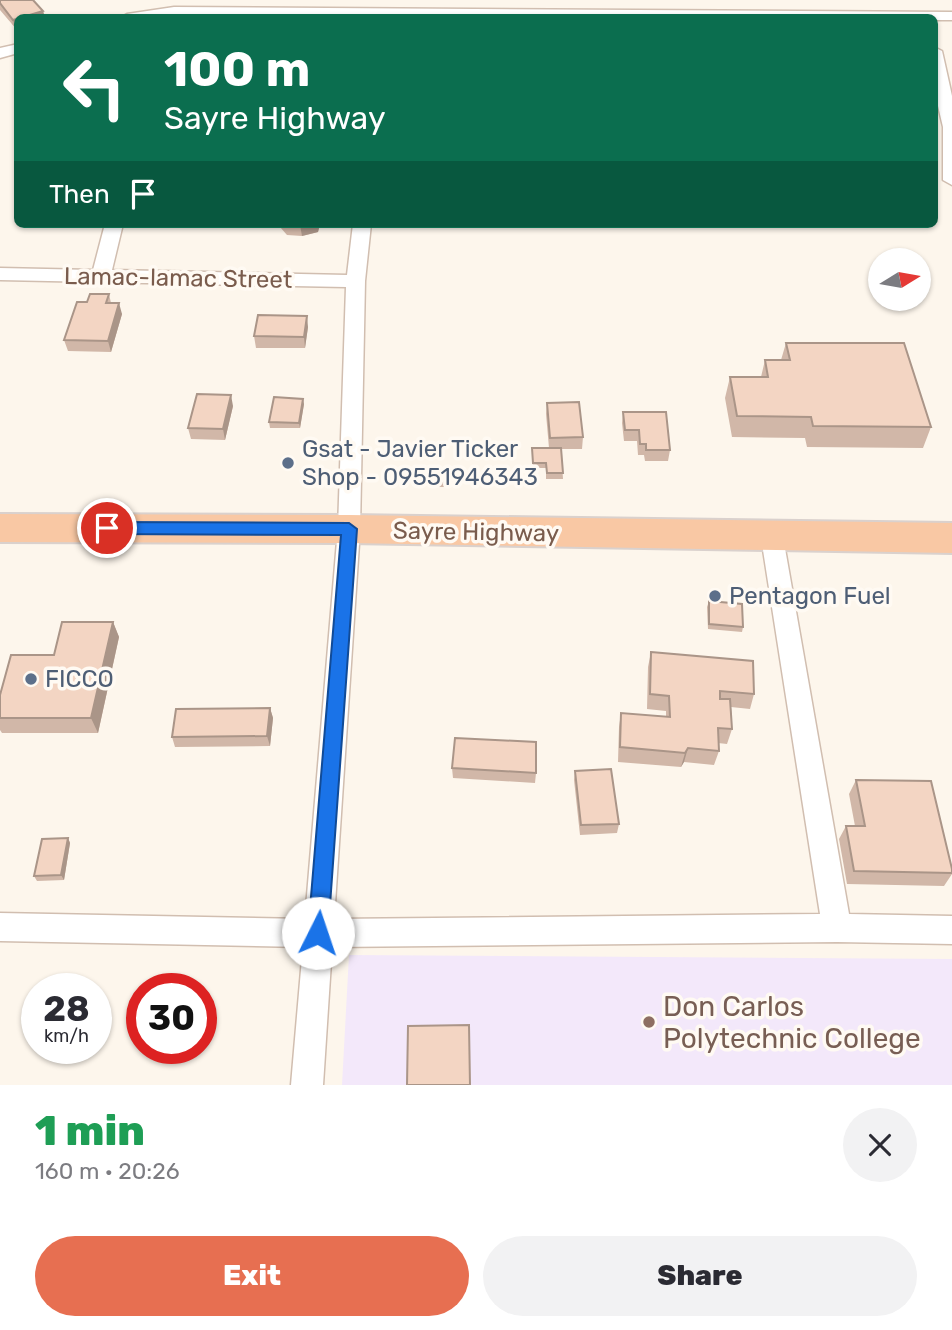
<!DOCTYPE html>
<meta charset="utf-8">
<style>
:root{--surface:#fff;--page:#f2f2f3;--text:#2b2b33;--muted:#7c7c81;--accent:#e76f51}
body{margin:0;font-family:Rubik,sans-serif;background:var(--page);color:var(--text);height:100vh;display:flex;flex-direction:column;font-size:26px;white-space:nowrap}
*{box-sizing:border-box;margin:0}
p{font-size:23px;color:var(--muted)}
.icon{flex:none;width:38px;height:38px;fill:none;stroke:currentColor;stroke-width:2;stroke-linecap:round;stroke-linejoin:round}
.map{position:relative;height:1085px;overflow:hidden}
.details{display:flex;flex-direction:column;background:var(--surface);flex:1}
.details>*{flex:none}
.banner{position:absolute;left:14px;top:14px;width:924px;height:214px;border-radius:10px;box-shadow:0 2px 5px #0004;background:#0b6e4f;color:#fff;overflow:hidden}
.needle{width:46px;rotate:79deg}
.controls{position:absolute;left:868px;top:248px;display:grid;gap:14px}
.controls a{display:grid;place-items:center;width:63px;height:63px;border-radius:50%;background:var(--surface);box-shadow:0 2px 5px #0004;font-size:35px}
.speed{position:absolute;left:21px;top:973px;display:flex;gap:14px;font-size:35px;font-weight:700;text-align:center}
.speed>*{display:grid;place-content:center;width:91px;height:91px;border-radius:50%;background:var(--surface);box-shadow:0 2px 5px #0004;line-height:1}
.speed small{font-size:18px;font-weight:400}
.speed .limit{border:10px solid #d22;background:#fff;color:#111}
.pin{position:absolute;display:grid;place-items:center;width:60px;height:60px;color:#fff;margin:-30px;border:4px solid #fff;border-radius:50%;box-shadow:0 2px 7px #0007}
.me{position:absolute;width:77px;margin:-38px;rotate:4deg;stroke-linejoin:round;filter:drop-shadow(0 0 5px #0008)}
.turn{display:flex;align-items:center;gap:24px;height:147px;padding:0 35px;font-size:32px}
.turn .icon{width:91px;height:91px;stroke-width:2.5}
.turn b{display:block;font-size:49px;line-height:60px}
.then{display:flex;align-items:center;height:66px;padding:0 35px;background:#0003;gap:14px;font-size:26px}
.round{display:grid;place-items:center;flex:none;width:74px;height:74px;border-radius:37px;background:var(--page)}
.head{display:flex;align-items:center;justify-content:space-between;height:119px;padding:0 35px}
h1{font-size:42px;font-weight:800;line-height:52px;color:#1e9e55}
.button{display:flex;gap:14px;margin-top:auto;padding:14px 35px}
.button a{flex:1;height:80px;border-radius:42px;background:var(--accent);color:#fff;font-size:28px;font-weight:800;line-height:80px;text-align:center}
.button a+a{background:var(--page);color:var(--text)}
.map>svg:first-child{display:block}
</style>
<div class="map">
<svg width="952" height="1085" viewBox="0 0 952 1085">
<rect width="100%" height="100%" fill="#fdf6ec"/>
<!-- education -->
<path fill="#f3e8fa" d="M349 955 952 959V1085H342Z"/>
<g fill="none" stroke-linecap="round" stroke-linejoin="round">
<defs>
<path id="minor" d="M174 7 952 12V20H934V18L174 15 120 18 127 14Z
M18 44V53L0 58V48Z
M934 47 942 51 952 96V185L943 180V127L934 89Z
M105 224H123L112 270 347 275 353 224H371L365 281 360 529 334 919 820 914 761 537 764 531 772 528 780 531 783 537 849 914 952 916V944L837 942 332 947 323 1085H291L303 947 0 941V913L305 919 338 529 346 287 0 280V268L93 270Z"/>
<path id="trunk" d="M0 514 349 515 952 523V553L349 543 0 542Z"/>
</defs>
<!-- minor casing -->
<use href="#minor" stroke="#d1beb0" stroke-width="3"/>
<!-- trunk casing -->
<use href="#trunk" stroke="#dad1cd" stroke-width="4"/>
<!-- minor -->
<use href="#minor" fill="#fff" fill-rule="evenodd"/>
<!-- trunk -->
<use href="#trunk" fill="#f9c8a4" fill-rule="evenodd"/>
</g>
<!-- wall -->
<path fill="#d1b7a8" d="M0 0 43 11 45 18H18L17 30 0 10Z
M261 224H320L318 232 302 236 287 235 280 227 262 226Z
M109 294 111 303 122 314 111 352 68 351 64 340 87 302Z
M308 327 305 348H256L254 336Z
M786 343 931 427 923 448 807 447 805 438 732 437 725 398 730 377H761L765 360H781Z
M547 403 583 437 582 449H561L563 479H546V468H533L532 453 549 448 546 414Z
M304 404 300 428H270L269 422Z
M233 406 225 440 191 439 188 428Z
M623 412 670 450 668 461H645L644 455H638L637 441H624L622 423Z
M433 469H447V487H432Z
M709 601 743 627 742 632 708 629 707 607Z
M113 622 119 637 98 733H2L0 730V695L54 655Z
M651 652 754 694 750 709 731 707 732 729 727 744 718 743 719 751 714 765 684 762 681 767 618 762 619 727 621 713 666 717V711L647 709 648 667Z
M270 708 273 718 270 746 175 747 172 737Z
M452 768 536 773 535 783 453 778Z
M575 771 619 824 617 833 580 835 574 780Z
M856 780 952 869V874L944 886 847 884 839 839 846 826H855L849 794Z
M68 838 70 843 64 880 37 881 34 876Z"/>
<!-- shaded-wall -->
<path fill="#aa9588" d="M43 11 45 18H21Z
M18 18V30H17L13 20Z
M304 224H320L318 232 302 236 300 225Z
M119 303 122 314 111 352 108 341Z
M307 316 308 327 305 348 304 337Z
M231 395 233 406 225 440 223 429Z
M303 399 304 404 300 428 299 423Z
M113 622 119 637 98 733 91 718Z
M270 708 273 718 270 746 267 736Z
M688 748 684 762 681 767 685 753Z
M68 838 70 843 64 880 61 875Z"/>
<!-- building -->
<path fill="#f3d5c3" stroke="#aa9588" stroke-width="2" d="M0 0H33L43 11 13 20 0 3Z
M894 15H904L905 18 894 17Z
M90 294H109L106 303H119L108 341 64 340 77 302H87Z
M258 315 307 316 304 337 254 336Z
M786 343H904L931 427 813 426 811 417 737 416 730 377H768L765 360H790Z
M197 394 231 395 223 429 188 428Z
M274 397 303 399 299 423 269 422Z
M579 402 583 437 550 438 547 403Z
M623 412H666L670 450H646V444H640L639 430H625Z
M532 448H561L563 473H547L546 463H533Z
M433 469H447V482H432Z
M709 601 742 604 743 627 709 624Z
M62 622H113L91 718H0V695L11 655H54Z
M651 652 753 661 754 694 720 691V699H730L732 729 718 728 719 751 688 748 685 753 620 747 621 713 670 717 669 696 650 694Z
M270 708 267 736 172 737 176 709Z
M455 738 536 742V773L452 768Z
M611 769 619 824 581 825 575 771Z
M856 780 931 781 952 869V873L854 871 846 826H865Z
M68 838 61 875 34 876 42 839Z
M469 1025 470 1085H407L408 1026Z"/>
<!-- route -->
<path fill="#1a73e8" stroke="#114b97" stroke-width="2" d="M107 522 349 523 357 529 328 933 325 939 318 942 311 939 308 933 341 535 107 534 100 528Z"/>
<!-- markers -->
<g fill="#5c6f8a" stroke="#fffaf3" stroke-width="2.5">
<circle cx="288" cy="463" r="7"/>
<circle cx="715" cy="596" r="7"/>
<circle cx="31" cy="679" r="7"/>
</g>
<circle fill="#8d6e63" stroke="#fffaf3" stroke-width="2.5" cx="649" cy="1022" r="7"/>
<g text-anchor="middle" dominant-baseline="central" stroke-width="7" stroke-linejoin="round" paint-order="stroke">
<!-- street labels -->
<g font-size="24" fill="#7a5c4d" stroke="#fffaf3">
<text transform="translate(178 278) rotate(1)">Lamac-lamac Street</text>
<text transform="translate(476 532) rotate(1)">Sayre Highway</text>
</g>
<!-- service labels -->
<g font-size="24" fill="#4e5e75" stroke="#fffaf3" text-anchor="start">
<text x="302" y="449">Gsat - Javier Ticker<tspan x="302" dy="28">Shop - 09551946343</tspan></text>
<text x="729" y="596">Pentagon Fuel</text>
<text x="45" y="679">FICCO</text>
</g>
<!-- near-education labels -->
<g font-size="28" fill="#785e54" stroke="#fffaf3" text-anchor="start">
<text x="663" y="1006">Don Carlos<tspan x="663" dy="32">Polytechnic College</tspan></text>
</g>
</g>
</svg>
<div class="controls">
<a><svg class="needle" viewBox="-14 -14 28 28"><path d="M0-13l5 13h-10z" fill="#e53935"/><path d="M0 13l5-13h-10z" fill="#7c7c81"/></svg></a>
</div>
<div class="speed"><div>28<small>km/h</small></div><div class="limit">30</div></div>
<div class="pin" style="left:107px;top:528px;background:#d93025"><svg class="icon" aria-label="arrive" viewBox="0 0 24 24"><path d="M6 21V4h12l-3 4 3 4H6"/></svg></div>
<svg class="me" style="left:318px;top:933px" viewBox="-20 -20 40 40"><circle r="19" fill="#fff"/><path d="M0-13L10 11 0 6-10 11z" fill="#1a73e8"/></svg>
<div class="banner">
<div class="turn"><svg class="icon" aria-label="left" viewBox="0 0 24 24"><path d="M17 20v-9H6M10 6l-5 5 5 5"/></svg><div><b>100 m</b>Sayre Highway</div></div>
<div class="then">Then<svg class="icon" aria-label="arrive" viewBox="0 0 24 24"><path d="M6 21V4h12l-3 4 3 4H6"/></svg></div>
</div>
</div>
<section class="details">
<div class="head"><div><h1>1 min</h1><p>160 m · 20:26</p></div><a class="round"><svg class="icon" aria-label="close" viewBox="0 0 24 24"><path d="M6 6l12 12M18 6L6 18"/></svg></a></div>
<div class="button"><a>Exit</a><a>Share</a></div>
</section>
